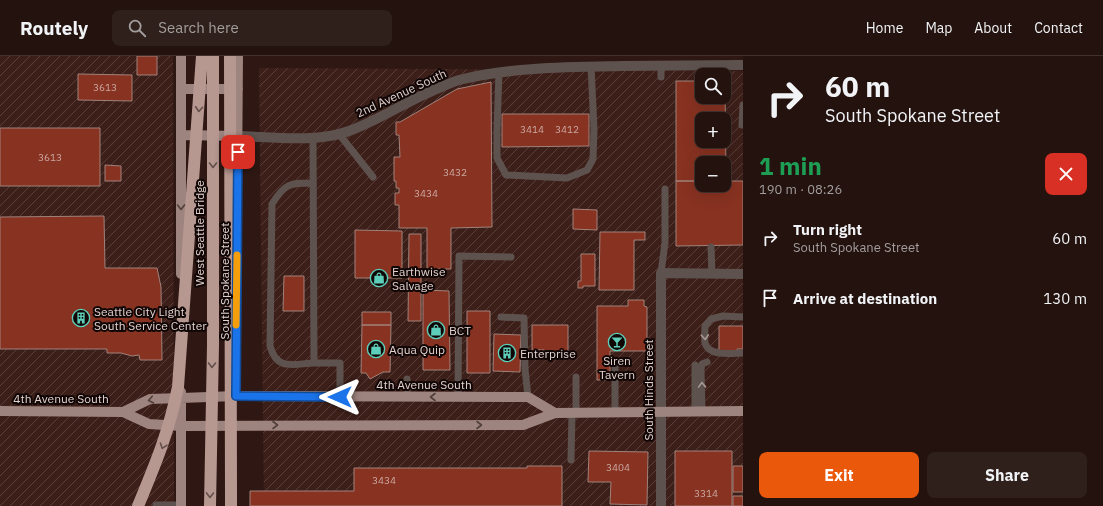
<!DOCTYPE html>
<meta charset="utf-8">
<style>
:root{--surface:#23120e;--page:#2f201c;--text:#f1f3f6;--muted:#a39e9e;--line:#40322e;--accent:#ea580c}
body{margin:0;font-family:"IBM Plex Sans",sans-serif;background:var(--page);color:var(--text);height:100vh;display:flex;flex-direction:column;font-size:15px;white-space:nowrap}
*{box-sizing:border-box;margin:0}
p{font-size:13px;color:var(--muted)}
.icon{flex:none;width:22px;height:22px;fill:none;stroke:currentColor;stroke-width:2;stroke-linecap:round;stroke-linejoin:round}
.map{position:relative;flex:1;overflow:hidden}
.panel{display:flex;flex-direction:column;background:var(--surface);width:360px}
.panel>*{flex:none}
.top-card{background:#23120e;color:var(--text);overflow:hidden}
.controls{position:absolute;left:695px;top:12px;display:grid;gap:8px}
.controls a{display:grid;place-items:center;width:36px;height:36px;border-radius:8px;background:var(--surface);box-shadow:0 4px 16px #0002,0 0 0 1px var(--line);font-size:20px}
.pin{position:absolute;display:grid;place-items:center;width:34px;height:34px;color:#fff;margin:-17px;border-radius:8px;box-shadow:0 2px 6px #0006}
.me{position:absolute;width:44px;margin:-22px;rotate:270deg;stroke-linejoin:round;filter:drop-shadow(0 0 3px #0008)}
.turn{display:flex;align-items:center;gap:14px;height:84px;padding:0 16px;font-size:18px}
.turn .icon{width:52px;height:52px;stroke-width:2.5}
.turn b{display:block;font-size:28px;line-height:34px}
.round{display:grid;place-items:center;flex:none;width:42px;height:42px;border-radius:8px;background:var(--page)}
.headline{display:flex;align-items:center;justify-content:space-between;height:68px;padding:0 16px}
h1{font-size:24px;font-weight:700;line-height:30px;color:#1e9e55}
.action{display:flex;gap:8px;margin-top:auto;padding:8px 16px}
.action a{flex:1;height:46px;border-radius:8px;background:var(--accent);color:#fff;font-size:16px;font-weight:700;line-height:46px;text-align:center}
.action a+a{background:var(--page);color:var(--text)}
ul{padding:0;list-style:none}
li{display:flex;align-items:center;gap:12px;height:60px;padding:0 16px}
li div{flex:1}
li b{display:block;font-size:15px}
li em{font-style:normal}
header{display:flex;align-items:center;gap:24px;box-sizing:border-box;height:56px;padding:0 20px;background:var(--surface);border-bottom:1px solid var(--line)}
header strong{font-size:19px}
nav{display:flex;gap:22px;margin-inline-start:auto;font-size:14px}
.search{width:280px;height:36px;background:var(--page);display:flex;align-items:center;gap:10px;box-sizing:border-box;padding:0 14px;border-radius:8px;color:var(--muted);font-size:15px}
main{display:flex;flex:1;min-height:0}
.map>svg:first-child{display:block}
</style>
<header>
<strong>Routely</strong>
<div class="search"><svg class="icon" aria-label="search" viewBox="0 0 24 24"><circle cx="10" cy="10" r="6"/><path d="M15 15l6 6"/></svg>Search here</div>
<nav><a>Home</a><a>Map</a><a>About</a><a>Contact</a></nav>
</header>
<main>
<div class="map">
<svg width="743" height="450" viewBox="0 0 743 450">
<defs>
<pattern id="industrial-furrows" width="10" height="10" patternUnits="userSpaceOnUse"><rect width="10" height="10" fill="#3d1f19"/><path d="M-1 1l2-2M0 10L10 0M9 11l2-2" fill="none" stroke="#593e39"/></pattern>
</defs>
<rect width="100%" height="100%" fill="#2f1813"/>
<!-- industrial -->
<path fill="url(#industrial-furrows)" fill-rule="evenodd" d="M0 0H173L174 450H0Z
M259 12 743 15V450H264ZM702 19H724V41H702ZM702 63H724V85H702ZM702 107H724V129H702Z"/>
<!-- building -->
<path fill="#883221" stroke="#a0827b" fill-rule="evenodd" d="M137 0H157V19H137Z
M78 18 132 19V45L78 44Z
M724 24H725L726 125H724V107H702V125H676V25H702V41H724ZM702 63H724V85H702Z
M491 26 492 171 451 172V213H427V172H399V149H395V137H399V132H396V125H394V101H400L399 79H396V66H400L457 33Z
M502 58H589V90L502 91Z
M0 72H100V130H0Z
M105 109 121 110V125H105Z
M676 125H702V129H724V125H743V189L676 190Z
M573 153 597 154V174L573 173Z
M104 160 105 212H157L161 231 162 304H140L139 299 132 300 121 297H107V293H0V161Z
M355 174 402 175V222H355Z
M600 176H645V184H634V234H599Z
M409 178H421V265H408Z
M581 198H595V230H583V232H578V225H581Z
M284 220H304V255H283Z
M423 234 449 235 450 314H423Z
M628 244H644V250L647 251V295H610V324H597V250H628Z
M467 255H490V317H467Z
M362 256H391V269H362Z
M362 269H391L390 316H383L370 323 366 317H361Z
M532 269H568V298H544V294H532Z
M719 270H743V293H737V295H719Z
M494 278 521 279 520 316 493 315Z
M589 395 648 396 647 449 610 448 611 426H588Z
M675 395H732V450H675Z
M527 410H562V450H250V435H354V412H527Z
M733 410H743V436H733Z
M733 440H743V450H733Z"/>
<g fill="none" stroke-linecap="round" stroke-linejoin="round">
<!-- lane -->
<path stroke="#5e524f" stroke-width="7" d="M661 10V21
M499 16 497 74V102L506 119 567 122 587 114 593 103 594 73 591 10
M742 69 743 49
M339 78 373 121
M313 127C290 127 285 127 272 148L270 290C277 315 292 308 314 307L313 81
M711 191 712 218
M661 217 665 187V133
M501 261 524 262 525 313 528 341
M743 261 723 260 711 263 705 270C705 275 704 282 705 287 709 301 732 297 743 297
M314 307H340V341
M695 309V356
M615 310V357
M407 323V341
M458 341 459 200 511 201
M702 355 701 313 702 308 707 306
M576 357V321
M571 404 572 357
M156 449H181"/>
<!-- street -->
<path stroke="#5e524f" stroke-width="10" d="M238 80C272 81 317 87 349 75 380 64 408 44 439 32 446 29 452 26 459 24 512 11 567 11 622 10 662 10 703 9 743 9
M661 450V217L743 218"/>
<!-- primary -->
<path stroke="#9e847e" stroke-width="10" d="M181 0V218
M181 33H238
M181 79 237 80
M236 250 238 0
M181 336V450
M0 355 123 356 150 343 181 342 236 340 522 341H528L555 357
M123 356 149 368 181 370 523 369 555 357 743 355"/>
<!-- highway -->
<path stroke="#b79891" stroke-width="12" d="M231 438V450"/>
<!-- highway-bridge -->
<path stroke="#b79891" stroke-width="12" d="M230 0 231 438
M138 450C155 409 169 376 178 331L202 0
M210 450 213 289V0"/>
</g>
<!-- one-way arrows -->
<defs><path id="oneway-chevron" d="M-2-3.5L2.5 0L-2 3.5" fill="none" stroke-width="1.6" stroke-linecap="round" stroke-linejoin="round"/></defs>
<g stroke="#644f4b">
<use href="#oneway-chevron" transform="translate(199 53) rotate(94)"/>
<use href="#oneway-chevron" transform="translate(213 109) rotate(90)"/>
<use href="#oneway-chevron" transform="translate(212 309) rotate(91)"/>
<use href="#oneway-chevron" transform="translate(163 390) rotate(109)"/>
<use href="#oneway-chevron" transform="translate(210 439) rotate(91)"/>
</g>
<g stroke="#503f3b">
<use href="#oneway-chevron" transform="translate(181 151) rotate(90)"/>
<use href="#oneway-chevron" transform="translate(433 341) rotate(-180)"/>
<use href="#oneway-chevron" transform="translate(151 344) rotate(168)"/>
<use href="#oneway-chevron" transform="translate(275 369)"/>
<use href="#oneway-chevron" transform="translate(479 369)"/>
</g>
<g stroke="#a69894">
<use href="#oneway-chevron" transform="translate(705 281) rotate(87)"/>
<use href="#oneway-chevron" transform="translate(702 329) rotate(-92)"/>
</g>
<g fill="none" stroke-linecap="round" stroke-linejoin="round">
<defs>
<path id="route" d="M238 96 236 340 340 341"/>
</defs>
<!-- route casing -->
<use href="#route" stroke="#114b97" stroke-width="10"/>
<!-- route -->
<use href="#route" stroke="#1a73e8" stroke-width="7"/>
<!-- slow -->
<path stroke="#f59e0b" stroke-width="7" d="M236 269 237 199"/>
</g>
<!-- icons -->
<defs>
<symbol id="shop-ring" viewBox="-11 -11 22 22"><circle r="9.5" fill="#100605" stroke="#5dceb9" stroke-width="1.5"/><path d="M-5-2.5h2.3a2.7 3.5 0 0 1 5.4 0H5L5.5 6h-11ZM-1.5-2.5h3a1.5 2.3 0 0 0-3 0Z" fill="#5dceb9"/></symbol>
<symbol id="building-ring" viewBox="-11 -11 22 22"><circle r="9.5" fill="#100605" stroke="#5dceb9" stroke-width="1.5"/><path d="M-4-6H4V6H1V3H-1V6H-4ZM-2.5-4.3h1.7v1.8h-1.7ZM.8-4.3h1.7v1.8H.8ZM-2.5-1h1.7V.8h-1.7ZM.8-1h1.7V.8H.8Z" fill="#5dceb9"/></symbol>
<symbol id="bar-ring" viewBox="-11 -11 22 22"><circle r="9.5" fill="#100605" stroke="#5dceb9" stroke-width="1.5"/><path d="M-6-5H6L.8 .8V4.5H3.5V6h-7V4.5H-.8V.8Z" fill="#5dceb9"/></symbol>
</defs>
<g fill-rule="evenodd">
<use href="#shop-ring" x="369" y="212" width="20" height="20"/>
<use href="#building-ring" x="71" y="252" width="20" height="20"/>
<use href="#shop-ring" x="426" y="264" width="20" height="20"/>
<use href="#bar-ring" x="607" y="276" width="20" height="20"/>
<use href="#shop-ring" x="366" y="283" width="20" height="20"/>
<use href="#building-ring" x="497" y="287" width="20" height="20"/>
</g>
<g text-anchor="middle" dominant-baseline="central" stroke-width="4" stroke-linejoin="round" paint-order="stroke">
<!-- number labels -->
<g font-size="10" fill="#cba9a2">
<text x="105" y="31">3613</text>
<text x="532" y="73">3414</text>
<text x="567" y="73">3412</text>
<text x="50" y="101">3613</text>
<text x="455" y="116">3432</text>
<text x="426" y="137">3434</text>
<text x="618" y="411">3404</text>
<text x="384" y="424">3434</text>
<text x="706" y="437">3314</text>
</g>
<!-- street labels -->
<g font-size="12" fill="#e1d1cd" stroke="#100605">
<text transform="translate(401 37) rotate(-25)">2nd Avenue South</text>
<text transform="translate(199 177) rotate(-90)">West Seattle Bridge</text>
<text transform="translate(224 225) rotate(-90)">South Spokane Street</text>
<text x="424" y="328">4th Avenue South</text>
<text transform="translate(648 334) rotate(-90)">South Hinds Street</text>
<text x="61" y="342">4th Avenue South</text>
</g>
<!-- poi labels -->
<g font-size="12" fill="#e1d1cd" stroke="#100605" text-anchor="start">
<text x="392" y="215">Earthwise<tspan x="392" dy="14">Salvage</tspan></text>
<text x="94" y="255">Seattle City Light<tspan x="94" dy="14">South Service Center</tspan></text>
<text x="449" y="274">BCT</text>
<text x="389" y="293">Aqua Quip</text>
<text x="520" y="297">Enterprise</text>
<text x="617" y="304" text-anchor="middle">Siren<tspan x="617" dy="14">Tavern</tspan></text>
</g>
</g>
</svg>
<div class="controls">
<a><svg class="icon" aria-label="search" viewBox="0 0 24 24"><circle cx="10" cy="10" r="6"/><path d="M15 15l6 6"/></svg></a>
<a>+</a>
<a>−</a>
</div>
<div class="pin" style="left:238px;top:96px;background:#d93025"><svg class="icon" aria-label="arrive" viewBox="0 0 24 24"><path d="M6 21V4h12l-3 4 3 4H6"/></svg></div>
<svg class="me" style="left:340px;top:341px" viewBox="-20 -20 40 40"><path d="M0-17L14 15 0 8-14 15z" fill="#1a73e8" stroke="#fff" stroke-width="4"/></svg>
</div>
<section class="panel">
<div class="top-card">
<div class="turn"><svg class="icon" aria-label="right" viewBox="0 0 24 24"><path d="M7 20v-9h11M14 6l5 5-5 5"/></svg><div><b>60 m</b>South Spokane Street</div></div>
</div>
<div class="headline"><div><h1>1 min</h1><p>190 m · 08:26</p></div><a class="round" style="background:#d93025;color:#fff"><svg class="icon" aria-label="close" viewBox="0 0 24 24"><path d="M6 6l12 12M18 6L6 18"/></svg></a></div>
<ul>
<li><svg class="icon" aria-label="right" viewBox="0 0 24 24"><path d="M7 20v-9h11M14 6l5 5-5 5"/></svg><div><b>Turn right</b><p>South Spokane Street</p></div><em>60 m</em></li>
<li><svg class="icon" aria-label="arrive" viewBox="0 0 24 24"><path d="M6 21V4h12l-3 4 3 4H6"/></svg><div><b>Arrive at destination</b></div><em>130 m</em></li>
</ul>
<div class="action"><a>Exit</a><a>Share</a></div>
</section>
</main>
